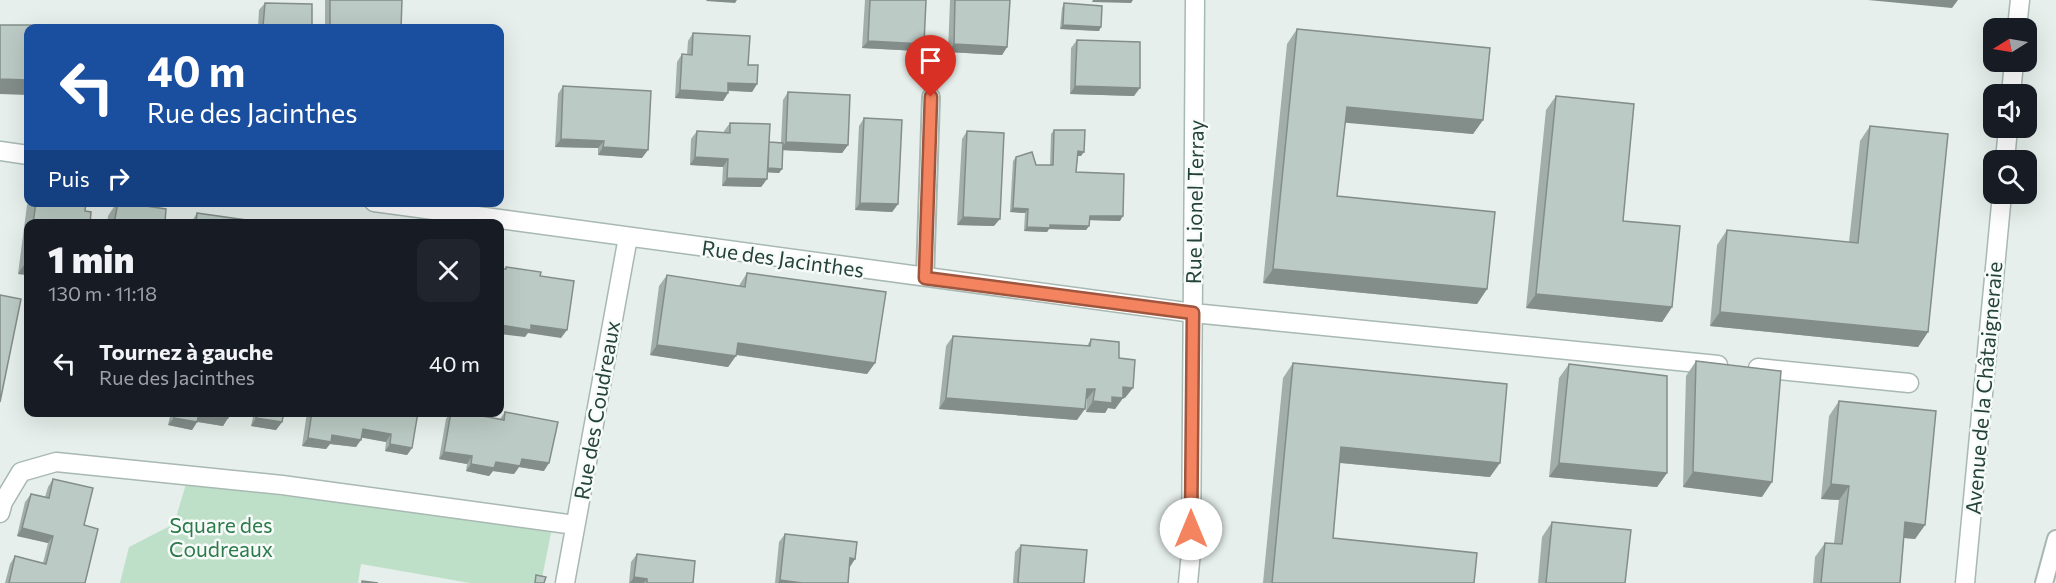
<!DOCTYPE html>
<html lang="fr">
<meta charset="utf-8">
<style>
:root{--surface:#171b24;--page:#20242c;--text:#f1f3f6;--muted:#9ea1a6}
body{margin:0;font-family:Commissioner,sans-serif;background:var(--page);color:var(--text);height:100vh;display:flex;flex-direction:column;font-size:22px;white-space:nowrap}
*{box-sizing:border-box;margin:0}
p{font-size:20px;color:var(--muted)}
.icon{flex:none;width:33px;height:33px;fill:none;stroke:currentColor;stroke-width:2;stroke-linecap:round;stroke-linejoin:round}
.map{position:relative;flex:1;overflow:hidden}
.sheet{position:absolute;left:24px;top:219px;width:480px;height:198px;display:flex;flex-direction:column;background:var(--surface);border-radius:12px;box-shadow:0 6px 24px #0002}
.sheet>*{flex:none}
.hud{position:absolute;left:24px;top:24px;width:480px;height:183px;border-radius:12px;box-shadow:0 6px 24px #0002;background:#1a4fa0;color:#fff;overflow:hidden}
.needle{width:39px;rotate:259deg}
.controls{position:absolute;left:1983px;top:18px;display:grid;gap:12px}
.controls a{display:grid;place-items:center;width:54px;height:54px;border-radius:12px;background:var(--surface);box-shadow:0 6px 24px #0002;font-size:30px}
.pin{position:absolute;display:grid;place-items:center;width:51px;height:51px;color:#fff;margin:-62px -26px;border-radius:50% 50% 50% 0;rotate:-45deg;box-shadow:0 0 6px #0007}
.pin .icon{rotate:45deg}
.me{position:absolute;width:66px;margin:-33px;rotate:0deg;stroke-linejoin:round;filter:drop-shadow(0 0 4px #0008)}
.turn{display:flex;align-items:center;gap:21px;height:126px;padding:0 24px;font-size:27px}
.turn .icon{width:78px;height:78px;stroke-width:2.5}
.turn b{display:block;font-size:42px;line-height:51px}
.then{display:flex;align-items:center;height:57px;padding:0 24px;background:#0003;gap:12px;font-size:22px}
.round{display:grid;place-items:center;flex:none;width:63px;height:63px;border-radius:12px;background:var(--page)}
.headline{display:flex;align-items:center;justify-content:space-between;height:102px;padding:0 24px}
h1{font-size:36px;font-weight:800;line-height:45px}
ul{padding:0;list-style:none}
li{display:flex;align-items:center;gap:18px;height:84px;padding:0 24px}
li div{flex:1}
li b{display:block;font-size:22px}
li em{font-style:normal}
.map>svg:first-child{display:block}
</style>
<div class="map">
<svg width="2056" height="583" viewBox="0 0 2056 583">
<rect width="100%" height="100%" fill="#e6efeb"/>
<!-- green -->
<path fill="#bfe0c8" d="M186 484 552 528 541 583H470L361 564 358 583H120L129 547 174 524Z"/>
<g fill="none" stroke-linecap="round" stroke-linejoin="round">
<defs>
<path id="lane" d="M925 277 931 97
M2044 583 2056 539"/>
<path id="street" d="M2017 28 2020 0
M2011 94 2014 62
M0 151 28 155
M2005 160 2008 128
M374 202 1193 313 1718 365
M1758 368 1909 383
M0 513 3 502 21 472 56 462 282 485 575 525
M565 583 628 237
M1188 583 1191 552 1195 0
M1965 583 2002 194"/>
</defs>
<!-- lane casing -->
<use href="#lane" stroke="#a8b8b2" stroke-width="20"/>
<!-- street casing -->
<use href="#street" stroke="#a8b8b2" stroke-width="21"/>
<!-- lane -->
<use href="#lane" stroke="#fff" stroke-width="16"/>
<!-- street -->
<use href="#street" stroke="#fff" stroke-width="18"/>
</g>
<!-- wall -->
<path fill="#a1aea9" d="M325 0H402L401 28H325Z
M865 0H926L924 44 918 51 862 48Z
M950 0H1010L1007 47 1002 55 948 52Z
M265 3 312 28H258L259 10Z
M1064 3 1099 31 1060 29 1062 8Z
M1297 29 1483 120 1473 134 1345 122 1337 196 1487 289 1477 304 1263 283 1287 44Z
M693 33 748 65 757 84 752 92 728 91V93L723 101 675 98 677 62 682 54 687 55 688 41Z
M1077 40 1134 96 1070 94 1071 48Z
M563 86 642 158 598 155V148L555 147 558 94Z
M788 92 848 145 842 153 783 150 782 169 779 173 767 172V179L761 187 722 186 723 167 690 165 691 139 697 131 724 133V131L730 123 769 142 781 143 783 100Z
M1556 96 1623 221 1672 307 1662 322 1526 308 1546 110Z
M864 118 898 204 892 212 855 210 859 126Z
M1870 126 1928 332 1918 347 1710 326 1717 245 1727 230 1849 242 1860 141Z
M1054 130 1081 156H1078L1076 172 1120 221 1089 220V226L1086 230 1049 229 1047 232 1024 231 1025 213 1010 212 1013 161 1016 157 1036 165H1050L1051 134Z
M967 131 994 226 957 225 962 139Z
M29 202H36L85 211 90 224H28V275L18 274 27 205Z
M117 202 165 222 171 224H107L108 216Z
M197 213 246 224H190Z
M747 273 875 363 867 374 736 355 728 367 650 355 659 286 667 275 739 286 740 284Z
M953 336 1087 346 1091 339 1119 358 1125 398H1123L1115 409 1108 408 1105 413 1086 412 1087 399H1086L1077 420 939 409 946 346Z
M1696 361 1762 497 1683 487 1686 376Z
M1293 363 1490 477 1340 463 1333 538 1474 583H1263L1283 378Z
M1569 364 1667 473 1657 487 1549 477 1559 378Z
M1839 401 1925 525 1915 539 1904 538 1900 583H1813L1815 557 1825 543H1834L1839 500 1821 499 1829 416Z
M171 412H284L282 422 276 430 251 426 253 417 229 413 228 418 223 426 197 422 192 430 168 425Z
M307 412H418L412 448 407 455 385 451 386 442 361 437 356 447 330 444 326 449 302 446Z
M450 412H461L500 419 505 412 544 471 519 467 514 474 493 471 489 476 466 471 467 464 439 459 446 419Z
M53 479 84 525 85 583H5L10 564 15 556 43 563 48 543 17 536 25 502 31 494 45 497 48 487Z
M1552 522 1625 583H1538L1542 537Z
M785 534 849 567 848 583H775L779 542Z
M1021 545 1084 583H1013L1015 552Z
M637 554 693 583H629L631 562Z"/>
<!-- shaded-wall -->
<path fill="#838d89" d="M707 0H737L735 3 706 1Z
M1093 0H1133L1131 3 1092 2Z
M1868 0H1958L1952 8Z
M1063 25 1101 27 1099 31 1060 29Z
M868 41 924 44 918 51 862 48Z
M954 44 1007 47 1002 55 948 52Z
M0 79 28 80V95L0 94Z
M728 83 757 84 752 92 723 90Z
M1075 86 1140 88 1134 96 1070 94Z
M680 90 728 93 723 101 675 98Z
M1347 107 1483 120 1473 134 1337 122Z
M561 139 604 141 598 148 555 147Z
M786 142 848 145 842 153 780 150Z
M603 147 648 150 642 158 598 155Z
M1078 151 1084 152 1081 156H1075Z
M695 157 728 159 723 167 690 165Z
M765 168 782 169 779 173 762 172Z
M727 178 767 179 761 187 722 186Z
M860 203 898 204 892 212 855 210Z
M1013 208 1028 209 1025 213 1010 212Z
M1090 216H1123L1120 221 1087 220Z
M963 217 1000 219 994 226 957 225Z
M1050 225 1089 226 1086 230 1049 229 1047 232 1024 231 1027 227Z
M28 259V275L18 274Z
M1273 269 1487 289 1477 304 1263 283Z
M1536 294 1672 307 1662 322 1526 308Z
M1720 312 1928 332 1918 347 1710 326Z
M500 325H531L567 330 561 338 528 333 525 337 500 334Z
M738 343 875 363 867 374 731 354Z
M657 345 736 356 728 367 650 355Z
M1123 387 1133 388 1125 398 1116 397Z
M1087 389H1095L1087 399H1079Z
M1112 397 1123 398 1115 409 1108 408 1105 413 1086 412 1093 401Z
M946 398 1085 409 1077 420 939 409Z
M58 412H83L86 413 83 417Z
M225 412H256L253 417Z
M199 413 228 418 223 426 193 421Z
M174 418 197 422 192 430 168 425Z
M256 418 282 422 276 430 251 426Z
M363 429 391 434 386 442 358 437Z
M332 435 361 440 356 447 330 444 326 449 302 446 308 438Z
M390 444 412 448 407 455 385 451Z
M1341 447 1500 463 1490 477 1331 462Z
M444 452 472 456 467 464 439 459Z
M522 459 549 463 544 471 519 467 514 474 493 471 489 476 466 471 471 464 496 462Z
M1559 463 1667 473 1657 487 1549 477Z
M1693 472 1772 482 1762 497 1683 487Z
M1831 484 1849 486 1839 500 1821 499Z
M1905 522 1925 525 1915 539 1895 537Z
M22 528 53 536 48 543 17 536Z
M850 558 855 559 850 567Z
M634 577 647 579 644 583H630Z
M780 580 802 583H778Z"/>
<!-- building -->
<path fill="#bbcac4" stroke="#838d89" stroke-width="1.5" d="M330 0H402L401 28H330Z
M870 0H926L924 44 868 41Z
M955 0H1010L1007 47 954 44Z
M265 3 312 4V28H260V26H263Z
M1064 3 1102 6 1101 27 1063 25Z
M0 25H40V28H28V80L0 79Z
M1297 29 1490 48 1483 120 1347 107 1337 196 1495 212 1487 289 1273 269Z
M693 33 750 36 748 65H758L757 84 728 83V93L680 90 682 54 692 55Z
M1077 40 1140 42V88L1075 86Z
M563 86 651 91 648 150 603 147 604 141 561 139Z
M788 92 850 95 848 145 786 142Z
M1556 96 1634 104 1623 221 1680 226 1672 307 1536 294Z
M864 118 902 120 898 204 860 203Z
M730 123 770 124 767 179 727 178 728 159 695 157 697 131 730 133Z
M1870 126 1948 134 1928 332 1720 312 1727 230 1858 243Z
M1054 130H1085L1084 152 1078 151 1076 172 1124 174 1123 216H1090L1089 226 1050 225V228L1027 227 1028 209 1013 208 1016 157 1032 152 1036 165H1053Z
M967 131 1004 133 1000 219 963 217Z
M769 142 783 143 782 169 768 168Z
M36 202H86L85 211 91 212 90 224H33Z
M118 202 166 209 165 222 171 223V224H114Z
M197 213 246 220V224H196Z
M506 267 541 272 540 276 574 281 567 330 531 325V330L500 325V269H506Z
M747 273 886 292 875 363 738 343 736 356 657 345 667 275 745 287Z
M0 295 21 299 0 402Z
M953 336 1090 346 1091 339 1119 342V358L1135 360 1133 388 1123 387V398L1112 397V403L1093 401 1095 389H1087L1085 409 946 398Z
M1696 361 1781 371 1772 482 1693 472Z
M1293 363 1507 384 1500 463 1341 447 1333 538 1477 553 1474 583H1272Z
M1569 364 1667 376V473L1559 463Z
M1839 401 1936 411 1925 525 1905 522 1900 583H1821L1825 543 1842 544 1849 486 1831 484Z
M175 412H229L228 418 199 413 197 422 174 418Z
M258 412H284L282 422 256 418Z
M312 412H418L412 448 390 444 391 434 363 429 361 440 332 435 331 442 308 438Z
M451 412H461L504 420 505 412 558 422 549 463 522 459 520 466 496 462 494 468 471 464 472 456 444 452Z
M53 479 93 488 84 525 98 529 85 583H9L15 556 46 564 53 536 22 528 31 494 49 498Z
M1552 522 1631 530 1625 583H1546Z
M785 534 857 542 855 559 850 558 848 583H802L780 580Z
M1021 545 1087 550 1084 583H1018Z
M637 554 695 561 693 583H647V579L634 577Z
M536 575 546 577 544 583H535Z
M362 581 378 583H362Z"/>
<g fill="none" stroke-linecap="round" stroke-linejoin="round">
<defs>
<path id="route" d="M931 97 925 278 1193 313 1191 529"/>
</defs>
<!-- route casing -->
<use href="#route" stroke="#9f563e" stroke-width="15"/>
<!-- route -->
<use href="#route" stroke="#f4845f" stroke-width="10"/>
</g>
<g text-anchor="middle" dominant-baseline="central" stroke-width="5" stroke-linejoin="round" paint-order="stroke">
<!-- street labels -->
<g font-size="21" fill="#24423a" stroke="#f7fbf9">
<text transform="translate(1194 202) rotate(-89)">Rue Lionel Terray</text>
<text transform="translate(783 258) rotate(8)">Rue des Jacinthes</text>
<text transform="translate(1983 388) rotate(-85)">Avenue de la Châtaigneraie</text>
<text transform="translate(596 410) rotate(-80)">Rue des Coudreaux</text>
</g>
<!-- park labels -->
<g font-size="21" fill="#2d7a4b" stroke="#f7fbf9">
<text x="221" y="524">Square des<tspan x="221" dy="24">Coudreaux</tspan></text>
</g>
</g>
</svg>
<div class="controls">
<a><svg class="needle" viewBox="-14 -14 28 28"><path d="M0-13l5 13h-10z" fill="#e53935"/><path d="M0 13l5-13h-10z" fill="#9ea1a6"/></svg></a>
<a><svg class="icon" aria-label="sound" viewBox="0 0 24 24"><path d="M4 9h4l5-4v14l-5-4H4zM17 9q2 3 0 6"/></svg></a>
<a><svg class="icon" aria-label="search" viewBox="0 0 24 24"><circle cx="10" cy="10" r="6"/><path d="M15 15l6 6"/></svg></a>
</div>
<div class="pin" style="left:931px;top:97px;background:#d93025"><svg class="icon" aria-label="arrive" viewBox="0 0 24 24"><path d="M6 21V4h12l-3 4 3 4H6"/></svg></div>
<svg class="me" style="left:1191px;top:529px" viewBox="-20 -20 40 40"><circle r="19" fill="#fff"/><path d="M0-13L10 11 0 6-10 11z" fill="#f4845f"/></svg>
<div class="hud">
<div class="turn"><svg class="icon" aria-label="left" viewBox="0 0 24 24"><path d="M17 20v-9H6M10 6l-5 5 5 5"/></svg><div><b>40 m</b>Rue des Jacinthes</div></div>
<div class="then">Puis<svg class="icon" aria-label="right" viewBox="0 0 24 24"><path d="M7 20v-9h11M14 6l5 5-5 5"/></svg></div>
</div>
<section class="sheet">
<div class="headline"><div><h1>1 min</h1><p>130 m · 11:18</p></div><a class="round"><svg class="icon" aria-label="close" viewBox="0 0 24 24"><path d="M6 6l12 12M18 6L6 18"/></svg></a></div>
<ul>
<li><svg class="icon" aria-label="left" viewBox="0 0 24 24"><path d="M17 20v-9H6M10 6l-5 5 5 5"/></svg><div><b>Tournez à gauche</b><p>Rue des Jacinthes</p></div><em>40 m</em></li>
</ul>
</section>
</div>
